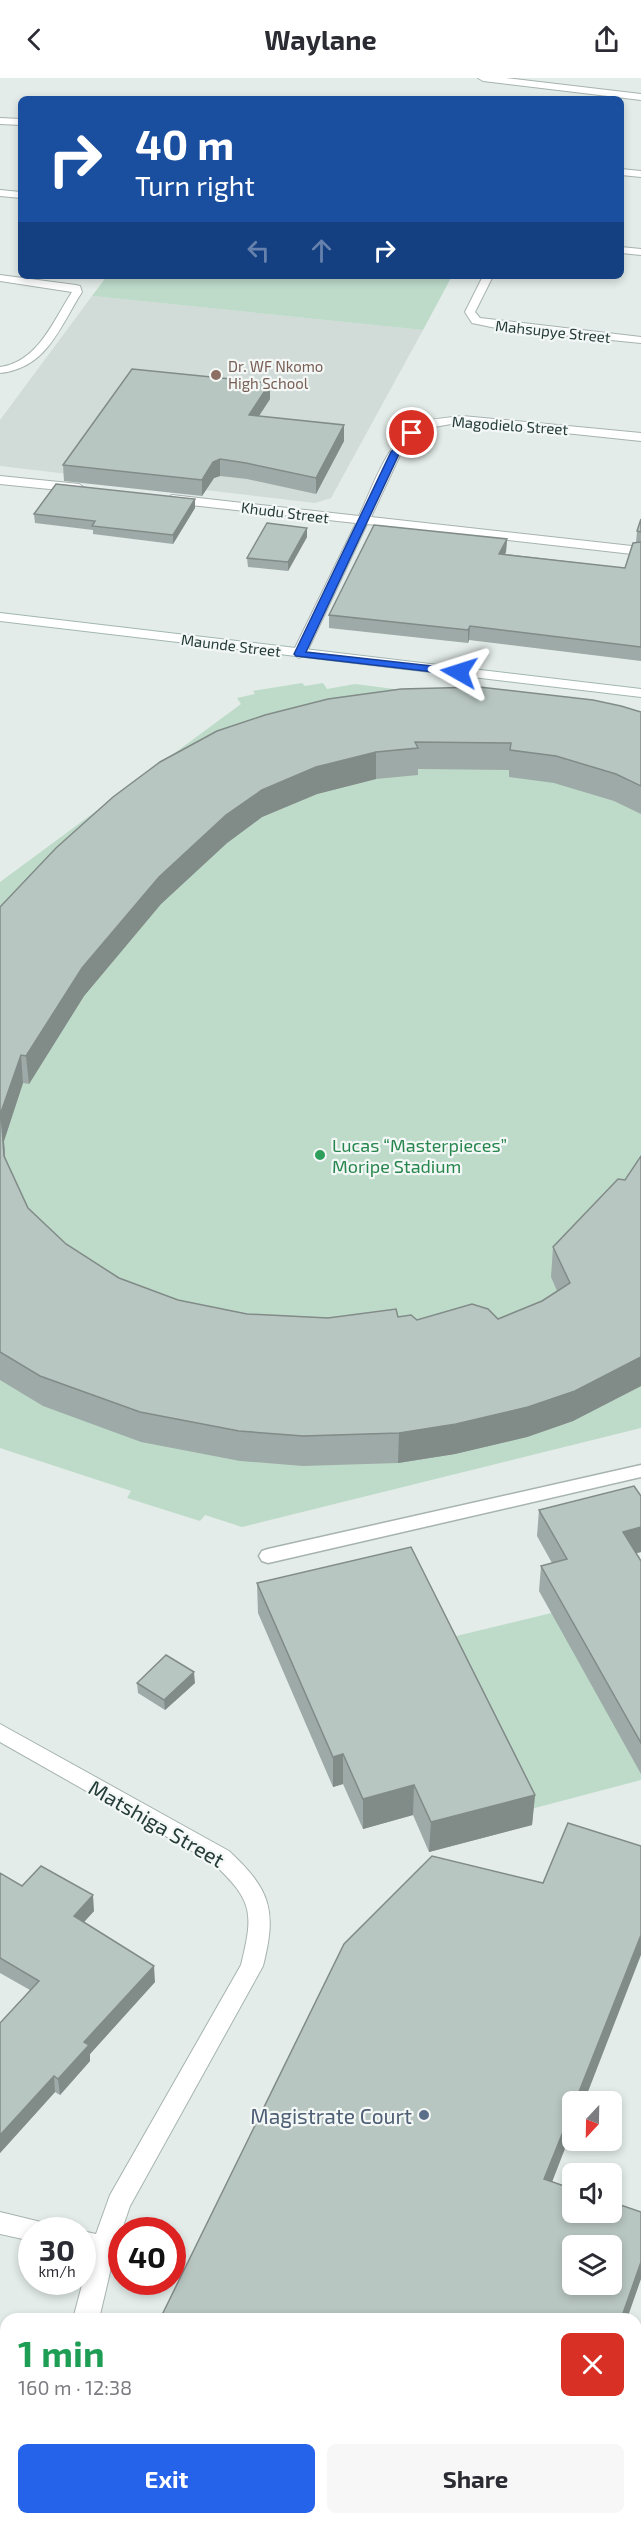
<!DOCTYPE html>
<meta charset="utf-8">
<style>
:root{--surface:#fff;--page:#f7f7f7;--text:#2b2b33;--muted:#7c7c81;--accent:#2563eb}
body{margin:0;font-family:"Exo 2",sans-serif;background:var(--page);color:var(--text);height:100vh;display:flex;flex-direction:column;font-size:22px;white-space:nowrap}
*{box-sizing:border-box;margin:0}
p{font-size:20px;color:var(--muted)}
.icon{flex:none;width:33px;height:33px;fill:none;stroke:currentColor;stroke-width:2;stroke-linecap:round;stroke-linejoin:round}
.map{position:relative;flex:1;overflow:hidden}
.details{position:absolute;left:0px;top:2235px;width:642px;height:212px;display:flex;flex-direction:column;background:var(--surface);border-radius:18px 18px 0 0;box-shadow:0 3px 9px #0003}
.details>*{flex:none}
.top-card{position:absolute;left:18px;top:18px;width:606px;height:183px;border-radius:9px;box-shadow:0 3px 9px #0003;background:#1a4fa0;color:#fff;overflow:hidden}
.needle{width:39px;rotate:202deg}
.buttons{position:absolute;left:562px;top:2013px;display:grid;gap:12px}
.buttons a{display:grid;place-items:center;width:60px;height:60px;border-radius:9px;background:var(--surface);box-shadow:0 3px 9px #0003;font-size:30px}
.speed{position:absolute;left:18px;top:2139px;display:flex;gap:12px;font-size:30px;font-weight:700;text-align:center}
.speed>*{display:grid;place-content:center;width:78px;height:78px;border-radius:50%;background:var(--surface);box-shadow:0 3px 9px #0003;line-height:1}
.speed small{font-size:15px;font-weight:400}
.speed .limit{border:9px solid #d22;background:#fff;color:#111}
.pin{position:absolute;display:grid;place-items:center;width:51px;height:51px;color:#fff;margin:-26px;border:3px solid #fff;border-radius:50%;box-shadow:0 2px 6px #0007}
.me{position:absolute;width:66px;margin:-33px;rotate:276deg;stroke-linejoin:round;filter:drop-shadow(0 0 4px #0008)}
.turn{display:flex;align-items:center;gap:21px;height:126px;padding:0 18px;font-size:27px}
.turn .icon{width:78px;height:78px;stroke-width:2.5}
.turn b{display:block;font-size:42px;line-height:51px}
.lanes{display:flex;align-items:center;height:57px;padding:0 18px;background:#0003;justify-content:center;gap:30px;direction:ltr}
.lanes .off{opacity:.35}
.round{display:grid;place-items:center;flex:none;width:63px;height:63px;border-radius:9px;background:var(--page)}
.summary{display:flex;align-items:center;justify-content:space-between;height:102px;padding:0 18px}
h1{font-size:36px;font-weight:700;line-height:45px;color:#1e9e55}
.button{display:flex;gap:12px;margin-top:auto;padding:12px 18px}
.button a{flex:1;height:69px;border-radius:9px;background:var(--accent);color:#fff;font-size:24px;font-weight:700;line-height:69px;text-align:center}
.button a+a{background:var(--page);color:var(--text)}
header{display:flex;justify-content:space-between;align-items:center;height:78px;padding:0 18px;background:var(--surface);font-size:27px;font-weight:700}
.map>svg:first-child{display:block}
</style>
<header><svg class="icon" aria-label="back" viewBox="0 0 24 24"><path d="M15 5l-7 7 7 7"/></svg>Waylane<svg class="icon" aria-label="share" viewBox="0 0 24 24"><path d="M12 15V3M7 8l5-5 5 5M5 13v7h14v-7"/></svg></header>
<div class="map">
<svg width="641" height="2446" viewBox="0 0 641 2446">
<rect width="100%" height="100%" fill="#e3ece9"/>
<!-- built -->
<path fill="#d1dbd8" d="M92 218 423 252 331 420 315 425 0 388V342Z"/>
<!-- green -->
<path fill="#bedbca" d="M107 198H452L423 252 92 218Z
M302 605 305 608 323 605 327 611 355 606 473 621 641 648V1350L242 1449 205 1437 200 1443 127 1420 131 1413 0 1370V804L241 626 237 620 255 616 253 613Z
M560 1533 641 1686V1702L531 1731 448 1560Z"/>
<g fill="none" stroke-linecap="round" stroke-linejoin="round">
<defs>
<path id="lane" d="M641 1387V1399L268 1485 262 1483 259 1478 262 1473 268 1471Z"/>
<path id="street" d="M478 0H506L641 16V22L483 3Z
M0 40 21 41V47L0 46Z
M621 91 641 93V99L621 97Z
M0 112 21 114V120L0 118Z
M621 169 641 171V177L621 175Z
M0 197 76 207 80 208 82 214C59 250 47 290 0 295V289C38 284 53 243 72 214L0 203Z
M483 198H493L475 234 480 240 641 259V265L501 251 472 245 465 234Z
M462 338 641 355V363L462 344 429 350 416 357 401 375 371 439 641 469V477L367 446 306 576 299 580 292 576 356 445 172 425 166 421 172 417 359 438C374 407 387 361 420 345 432 340 449 340 462 338Z
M0 398 79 406 85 410 79 414 0 406Z
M0 1646 229 1773C271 1812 277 1833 263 1888L130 2128 116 2169 99 2241H73L90 2177 82 2175V2153L96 2156 110 2117 241 1887C254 1834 253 1823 213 1785L0 1664Z
M0 2134 41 2144 44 2152H32V2163L0 2156Z
M68 2440H94L95 2446H69Z"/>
<path id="secondary" d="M0 535 641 611V619L0 543Z"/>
</defs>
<!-- lane casing -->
<use href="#lane" stroke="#a6b3b0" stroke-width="3"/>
<!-- street casing -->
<use href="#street" stroke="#a6b3b0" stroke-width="2"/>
<!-- secondary casing -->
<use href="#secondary" stroke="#a2b6b2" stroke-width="2"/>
<!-- lane -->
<use href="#lane" fill="#fff" fill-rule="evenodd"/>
<!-- street -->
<use href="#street" fill="#fff" fill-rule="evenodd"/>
<!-- secondary -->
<use href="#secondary" fill="#fff" fill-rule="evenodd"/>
</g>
<!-- wall -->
<path fill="#9eaaa7" d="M270 305V321L259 338 344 347V363L316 416 247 401 220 398 214 400 202 418 64 403 63 387Z
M195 430 173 466 93 456V452L35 445 34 436Z
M641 441V583L469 562 468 565 329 550V537L507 461 506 474 505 476 625 490 636 465 637 453Z
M307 450V459L288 493 248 489 247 480Z
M641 634V736L614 723 554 705 509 699V692L418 691V697L376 701 317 716 262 739 227 765 161 826 84 918 29 1006 23 1005 4 1063 5 1080 28 1130 66 1166 119 1200 178 1222 247 1236 328 1240 398 1239 417 1242 498 1241 542 1223 557 1213 551 1199 553 1169 641 1308 573 1343 527 1359 455 1376 398 1385 303 1388 240 1383 141 1364 43 1328 0 1302V829L160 684Z
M539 1432 641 1474 636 1475 641 1483V1696L539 1513 541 1488 552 1485 537 1458Z
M257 1505 535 1717 532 1747 429 1774 413 1737 363 1751 343 1706 333 1709 258 1535Z
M137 1605H195L165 1632 138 1615Z
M0 1795 22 1808 94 1833 84 1844 155 1904 90 1976V1983L60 2017 55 2014 0 2075V1945L30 1912 0 1895Z"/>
<!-- shaded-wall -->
<path fill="#818b88" d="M270 305V321L249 353V337Z
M344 347V363L316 416V400Z
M220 381V398L214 400 202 418V402L213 384Z
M195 421V430L173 466V457Z
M307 450V459L288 493V484Z
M507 461 506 474 499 489V476Z
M470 548 469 562 468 565V552Z
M376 674V701L317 716 262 739 227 765 161 826 84 918 29 1006 26 978 82 890 159 799 226 737 262 712 316 689Z
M21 977 23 1005 4 1063 7 1107 1 1034Z
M641 1279V1308L573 1343 527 1359 455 1376 398 1385 399 1355Z
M641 1449V1474L621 1479 623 1454Z
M194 1594 195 1605 165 1632 164 1622Z
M343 1676V1706L333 1709V1679Z
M414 1707 413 1737 363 1751V1721Z
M535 1717 532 1747 429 1774 431 1744Z
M93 1817 94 1833 75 1854 74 1838Z
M641 1857V1877L584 2024H575Z
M154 1888 155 1904 90 1976V1983L60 2017 58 2001 84 1964Z
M54 1998 55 2014 0 2075V2057Z
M573 2029V2050L542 2130 544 2101Z
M641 2184V2201L627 2241H621Z"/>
<!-- building -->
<path fill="#b8c6c2" stroke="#818b88" stroke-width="1.5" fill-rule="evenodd" d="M132 291 270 305 249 337 344 347 316 400 246 385 220 381 213 384 202 402 63 387Z
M56 406 195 421 173 457 92 448 95 443 34 436Z
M641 441V454L637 453Z
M267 445 307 450 288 484 247 480Z
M374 447 507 461 499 476 625 490 633 465 641 464V569L470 548 468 552 329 537Z
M479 609 593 622 621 628 641 634V708L616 696 556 678 510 672 511 665 415 664 418 670 376 674 316 689 262 712 226 737 159 799 82 890 26 978 21 977 1 1034 4 1078 28 1130 66 1166 119 1200 178 1222 247 1236 328 1240 396 1231 398 1239 411 1237 417 1242 472 1226 488 1231 498 1241 542 1223 570 1205 553 1169 618 1101 625 1102 641 1078V1279L575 1313 528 1329 456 1346 399 1355 303 1358 239 1353 140 1334 40 1298 0 1274V829L56 770 113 719 160 684 217 653 265 637 328 621 401 611Z
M634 1408 641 1418V1449L623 1454 641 1483V1665L541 1488 567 1481 539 1432Z
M411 1469 535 1717 431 1744 414 1707 363 1721 343 1676 333 1679 257 1505Z
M166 1577 194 1594 164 1622 137 1605Z
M568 1745 641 1768V1857L575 2024H573V2029L544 2101 573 2111V2134H612V2124L641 2134V2184L621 2241H160L344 1866 432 1778 543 1805ZM573 2168H612V2206H573Z
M41 1788 93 1817 74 1838 154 1888 84 1964 89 1967 58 2001 54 1998 0 2057V1945L39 1903 0 1880V1795L22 1808Z"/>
<!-- route -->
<path fill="#2563eb" stroke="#184099" stroke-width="1.5" d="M412 352 416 355 400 374 306 574 459 591 464 594 459 597 296 578 294 576 391 374Z"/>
<!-- markers -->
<circle fill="#8d6e63" stroke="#f3f8f6" stroke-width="2" cx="216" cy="297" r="6"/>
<circle fill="#2e9e5b" stroke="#f3f8f6" stroke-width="2" cx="320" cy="1077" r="6"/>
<circle fill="#5c6f8a" stroke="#f3f8f6" stroke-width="2" cx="424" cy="2037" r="6"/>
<g text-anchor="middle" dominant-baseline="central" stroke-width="4.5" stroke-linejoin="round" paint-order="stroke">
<!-- far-street labels -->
<g font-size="15" fill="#243b38" stroke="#f3f8f6">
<text transform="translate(553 253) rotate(6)">Mahsupye Street</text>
<text transform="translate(510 347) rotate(4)">Magodielo Street</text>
<text transform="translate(285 434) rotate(7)">Khudu Street</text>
<text transform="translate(231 567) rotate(7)">Maunde Street</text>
</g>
<!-- far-education labels -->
<g font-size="15" fill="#785e54" stroke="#f3f8f6" text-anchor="start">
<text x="228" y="288">Dr. WF Nkomo<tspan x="228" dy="17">High School</tspan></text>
</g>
<!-- leisure labels -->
<g font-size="18" fill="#27864d" stroke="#f3f8f6" text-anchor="start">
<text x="332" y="1067">Lucas “Masterpieces”<tspan x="332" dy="21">Moripe Stadium</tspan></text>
</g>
<!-- near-street labels -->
<g font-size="21" fill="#243b38" stroke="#f3f8f6">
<text transform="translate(157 1745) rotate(30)">Matshiga Street</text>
</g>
<!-- near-service labels -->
<g font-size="21" fill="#4e5e75" stroke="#f3f8f6" text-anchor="end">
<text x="412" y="2037">Magistrate Court</text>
</g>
</g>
</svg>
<div class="buttons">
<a><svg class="needle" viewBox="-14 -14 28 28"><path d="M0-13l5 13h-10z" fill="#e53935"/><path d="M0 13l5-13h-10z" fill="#7c7c81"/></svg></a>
<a><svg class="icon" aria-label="sound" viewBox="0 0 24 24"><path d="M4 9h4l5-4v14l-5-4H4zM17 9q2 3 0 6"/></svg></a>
<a><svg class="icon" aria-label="layers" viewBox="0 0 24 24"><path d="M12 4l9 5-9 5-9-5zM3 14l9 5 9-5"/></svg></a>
</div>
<div class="speed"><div>30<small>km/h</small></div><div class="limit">40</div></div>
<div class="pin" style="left:412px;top:355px;background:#d93025"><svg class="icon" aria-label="arrive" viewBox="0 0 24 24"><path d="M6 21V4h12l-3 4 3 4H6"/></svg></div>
<svg class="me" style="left:459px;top:594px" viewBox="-20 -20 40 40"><path d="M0-17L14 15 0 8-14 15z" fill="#2563eb" stroke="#fff" stroke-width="4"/></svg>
<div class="top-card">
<div class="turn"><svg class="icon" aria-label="right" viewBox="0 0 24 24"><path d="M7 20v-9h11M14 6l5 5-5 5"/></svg><div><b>40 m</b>Turn right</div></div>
<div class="lanes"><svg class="icon off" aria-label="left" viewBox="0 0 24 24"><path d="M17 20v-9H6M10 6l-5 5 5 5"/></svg><svg class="icon off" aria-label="ahead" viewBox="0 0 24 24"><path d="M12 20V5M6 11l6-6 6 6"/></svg><svg class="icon" aria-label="right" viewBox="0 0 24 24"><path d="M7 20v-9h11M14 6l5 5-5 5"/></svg></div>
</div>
<section class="details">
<div class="summary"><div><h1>1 min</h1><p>160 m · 12:38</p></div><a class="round" style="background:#d93025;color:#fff"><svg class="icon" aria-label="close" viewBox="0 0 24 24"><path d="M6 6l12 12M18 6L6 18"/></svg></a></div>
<div class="button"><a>Exit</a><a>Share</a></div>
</section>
</div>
